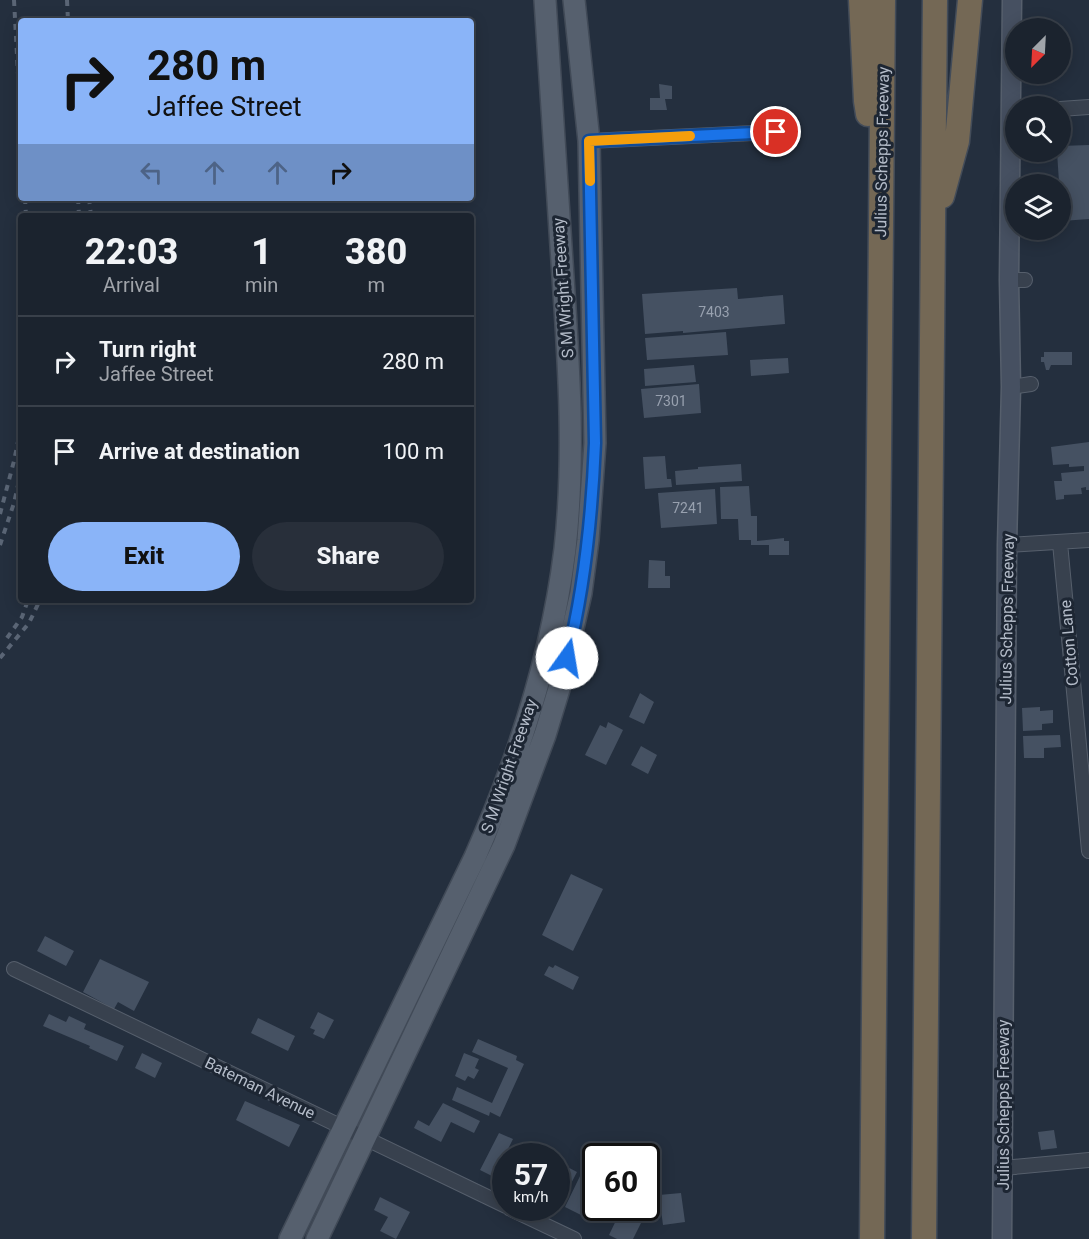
<!DOCTYPE html>
<style>
:root{--surface:#1b232e;--page:#282f3a;--text:#f1f3f6;--muted:#a0a4aa;--line:#39404a;--accent:#8ab4f8}
body{margin:0;font-family:Roboto,sans-serif;background:var(--page);color:var(--text);height:100vh;display:flex;flex-direction:column;font-size:22px;white-space:nowrap}
*{box-sizing:border-box;margin:0}
p{font-size:20px;color:var(--muted)}
.icon{flex:none;width:33px;height:33px;fill:none;stroke:currentColor;stroke-width:2;stroke-linecap:round;stroke-linejoin:round}
.map{position:relative;flex:1;overflow:hidden}
.sheet{position:absolute;left:18px;top:213px;width:456px;height:390px;display:flex;flex-direction:column;background:var(--surface);border-radius:6px;box-shadow:0 3px 15px #0003,0 0 0 2px var(--line)}
.sheet>*{flex:none}
.top-card{position:absolute;left:18px;top:18px;width:456px;height:183px;border-radius:6px;box-shadow:0 3px 15px #0003,0 0 0 2px var(--line);background:#8ab4f8;color:#111;overflow:hidden}
.needle{width:39px;rotate:204deg}
.fabs{position:absolute;left:1005px;top:18px;display:grid;gap:12px}
.fabs a{display:grid;place-items:center;width:66px;height:66px;border-radius:50%;background:var(--surface);box-shadow:0 3px 15px #0003,0 0 0 2px var(--line);font-size:30px}
.speed{position:absolute;left:492px;top:1143px;display:flex;gap:12px;font-size:30px;font-weight:700;text-align:center}
.speed>*{display:grid;place-content:center;width:78px;height:78px;border-radius:50%;background:var(--surface);box-shadow:0 3px 15px #0003,0 0 0 2px var(--line);line-height:1}
.speed small{font-size:15px;font-weight:400}
.speed .limit{border:3px solid #111;border-radius:9px;background:#fff;color:#111}
.pin{position:absolute;display:grid;place-items:center;width:51px;height:51px;color:#fff;margin:-26px;border:3px solid #fff;border-radius:50%;box-shadow:0 2px 6px #0007}
.me{position:absolute;width:66px;margin:-33px;rotate:13deg;stroke-linejoin:round;filter:drop-shadow(0 0 4px #0008)}
.turn{display:flex;align-items:center;gap:21px;height:126px;padding:0 30px;font-size:27px}
.turn .icon{width:78px;height:78px;stroke-width:2.5}
.turn b{display:block;font-size:42px;line-height:51px}
.lanes{display:flex;align-items:center;height:57px;padding:0 30px;background:#0003;justify-content:center;gap:30px;direction:ltr}
.lanes .off{opacity:.35}
.eta{display:flex;justify-content:space-evenly;align-items:center;height:102px;text-align:center}
.eta b{font-size:36px;font-weight:800;line-height:42px}
.primary-button{display:flex;gap:12px;margin-top:auto;padding:12px 30px}
.primary-button a{flex:1;height:69px;border-radius:36px;background:var(--accent);color:#111;font-size:24px;font-weight:800;line-height:69px;text-align:center}
.primary-button a+a{background:var(--page);color:var(--text)}
ul{padding:0;list-style:none}
li{display:flex;align-items:center;gap:18px;height:90px;padding:0 30px;border-top:2px solid var(--line)}
li div{flex:1}
li b{display:block;font-size:22px}
li em{font-style:normal}
.map>svg:first-child{display:block}
</style>
<div class="map">
<svg width="1089" height="1239" viewBox="0 0 1089 1239">
<rect width="100%" height="100%" fill="#242f3e"/>
<!-- building -->
<path fill="#455162" d="M1034 74H1057V80H1035Z
M659 84 672 86V99H665L667 110H650V98H660Z
M1089 145V219L1062 221 1060 184H1057V182H1059L1057 152H1060V146Z
M737 288 738 299 783 295 785 324 683 333V331L645 334 642 294Z
M726 332 728 355 647 360 645 338Z
M1044 352H1072V365H1051L1049 370H1046L1044 362H1041V357H1044Z
M788 358 789 373 751 376 750 360Z
M694 365 696 382 645 386 644 369Z
M699 384 701 413 644 418 641 389Z
M1089 442V490H1086V487L1081 488 1082 494 1064 495V499L1056 500 1054 481H1062L1061 473 1084 471V466L1069 467V464L1053 465 1051 447Z
M665 456 667 479H671L672 487 645 489 643 457Z
M741 464 742 481 676 485 675 471 698 469V467Z
M749 486 751 516H757V541L784 538V541H789V555H769V545H751V540H739L738 519H721L720 487Z
M715 489 717 524 661 528 658 493Z
M649 560 665 561V576H670V588H648Z
M640 693 654 702 644 724 629 717Z
M1040 707V711L1053 710V723L1042 724V730L1023 731 1022 708Z
M608 722 623 730 606 765 585 755 600 725 606 728Z
M1060 735 1061 747 1044 748V758H1024L1023 736Z
M641 746 657 755 648 774 631 765Z
M571 874 603 889 573 951 542 935Z
M45 936 74 951 66 966 37 951Z
M100 959 149 982 134 1011 118 1002 114 1009 83 992Z
M555 965 579 977 573 990 544 975 549 966 553 968Z
M318 1012 334 1020 324 1039 313 1034 315 1030 310 1028Z
M49 1014 66 1022 69 1016 86 1024 84 1029 124 1046 117 1061 89 1048 90 1046 43 1026Z
M258 1018 295 1036 288 1051 251 1033Z
M478 1039 517 1056 516 1060 524 1064 500 1117 490 1112 489 1116 452 1100 457 1087 492 1103 508 1068 472 1052Z
M142 1053 162 1063 155 1078 135 1068Z
M464 1053 479 1059 475 1068 479 1070 474 1079 468 1076 465 1081 455 1076Z
M245 1101 300 1125 289 1147 236 1120Z
M443 1103 480 1121 474 1133 451 1122 441 1142 414 1128 418 1120 429 1126Z
M1054 1130 1057 1148 1041 1150 1038 1132Z
M499 1133 513 1139 494 1177 480 1170Z
M556 1161 577 1172 563 1199 556 1195Z
M581 1174 596 1181V1196L585 1217 565 1207Z
M681 1193 685 1222 663 1225 659 1195Z
M380 1197 410 1212 396 1239 380 1231 388 1217 374 1210Z
M622 1208H636L646 1213 633 1239H617L609 1235Z"/>
<g fill="none" stroke-linecap="round" stroke-linejoin="round">
<defs>
<path id="street" d="M1060 109 1089 107
M589 141 776 132
M1009 280H1025
M1011 387 1031 384
M1060 543 1089 851
M1007 545 1089 540
M14 969 506 1206
M1003 1168 1089 1160
M509 1208 574 1239"/>
<path id="secondary" d="M1002 1239 1007 545 1011 387 1009 280 1012 0"/>
<path id="primary" d="M290 1239 475 857C518 760 552 655 565 549 575 458 569 367 563 277 557 184 551 92 545 0
M317 1239 504 845 545 735 559 689 581 593 588 540 595 443 589 141 574 0"/>
<path id="highway" d="M861 0 866 101 868 114
M942 196 957 141 970 0
M872 1239 883 0
M924 1239 935 0"/>
</defs>
<!-- street casing -->
<use href="#street" stroke="#565f6c" stroke-width="16"/>
<!-- secondary casing -->
<use href="#secondary" stroke="#565f6c" stroke-width="21"/>
<!-- primary casing -->
<use href="#primary" stroke="#414a57" stroke-width="24"/>
<!-- highway casing -->
<use href="#highway" stroke="#434c59" stroke-width="27"/>
<!-- street -->
<use href="#street" stroke="#38414e" stroke-width="14"/>
<!-- secondary -->
<use href="#secondary" stroke="#465061" stroke-width="18"/>
<!-- primary -->
<use href="#primary" stroke="#56606e" stroke-width="21"/>
<!-- highway -->
<use href="#highway" stroke="#746855" stroke-width="24"/>
<!-- rail -->
<path stroke="#5a6575" stroke-width="4" stroke-dasharray="6 6" stroke-linecap="butt" d="M14 0 21 130
M67 0 68 21
M25 198 26 216
M78 198 79 216
M89 198 91 216
M0 514 14 461 21 427
M0 545 14 503 21 472
M7 638 22 617 28 600
M0 658 29 623 40 600"/>
</g>
<g fill="none" stroke-linecap="round" stroke-linejoin="round">
<defs>
<path id="route" d="M567 658C585 587 592 516 595 443L589 141 776 132"/>
</defs>
<!-- route casing -->
<use href="#route" stroke="#114b97" stroke-width="15"/>
<!-- route -->
<use href="#route" stroke="#1a73e8" stroke-width="10"/>
<!-- slow -->
<path stroke="#f59e0b" stroke-width="10" d="M590 181 589 141 690 136"/>
</g>
<g text-anchor="middle" dominant-baseline="central" stroke-width="6" stroke-linejoin="round" paint-order="stroke">
<!-- number labels -->
<g font-size="14" fill="#98a1af">
<text x="714" y="312">7403</text>
<text x="671" y="401">7301</text>
<text x="688" y="508">7241</text>
</g>
<!-- street labels -->
<g font-size="16" fill="#b4bcc9" stroke="#1d2633">
<text transform="translate(882 152) rotate(-89)">Julius Schepps Freeway</text>
<text transform="translate(563 288) rotate(-94)">S M Wright Freeway</text>
<text transform="translate(1007 619) rotate(-89)">Julius Schepps Freeway</text>
<text transform="translate(1069 643) rotate(-95)">Cotton Lane</text>
<text transform="translate(509 766) rotate(-71)">S M Wright Freeway</text>
<text transform="translate(260 1088) rotate(26)">Bateman Avenue</text>
<text transform="translate(1003 1105) rotate(-90)">Julius Schepps Freeway</text>
</g>
</g>
</svg>
<div class="fabs">
<a><svg class="needle" viewBox="-14 -14 28 28"><path d="M0-13l5 13h-10z" fill="#e53935"/><path d="M0 13l5-13h-10z" fill="#a0a4aa"/></svg></a>
<a><svg class="icon" aria-label="search" viewBox="0 0 24 24"><circle cx="10" cy="10" r="6"/><path d="M15 15l6 6"/></svg></a>
<a><svg class="icon" aria-label="layers" viewBox="0 0 24 24"><path d="M12 4l9 5-9 5-9-5zM3 14l9 5 9-5"/></svg></a>
</div>
<div class="speed"><div>57<small>km/h</small></div><div class="limit">60</div></div>
<div class="pin" style="left:776px;top:132px;background:#d93025"><svg class="icon" aria-label="arrive" viewBox="0 0 24 24"><path d="M6 21V4h12l-3 4 3 4H6"/></svg></div>
<svg class="me" style="left:567px;top:658px" viewBox="-20 -20 40 40"><circle r="19" fill="#fff"/><path d="M0-13L10 11 0 6-10 11z" fill="#1a73e8"/></svg>
<div class="top-card">
<div class="turn"><svg class="icon" aria-label="right" viewBox="0 0 24 24"><path d="M7 20v-9h11M14 6l5 5-5 5"/></svg><div><b>280 m</b>Jaffee Street</div></div>
<div class="lanes"><svg class="icon off" aria-label="left" viewBox="0 0 24 24"><path d="M17 20v-9H6M10 6l-5 5 5 5"/></svg><svg class="icon off" aria-label="ahead" viewBox="0 0 24 24"><path d="M12 20V5M6 11l6-6 6 6"/></svg><svg class="icon off" aria-label="ahead" viewBox="0 0 24 24"><path d="M12 20V5M6 11l6-6 6 6"/></svg><svg class="icon" aria-label="right" viewBox="0 0 24 24"><path d="M7 20v-9h11M14 6l5 5-5 5"/></svg></div>
</div>
<section class="sheet">
<div class="eta">
<div><b>22:03</b><p>Arrival</p></div>
<div><b>1</b><p>min</p></div>
<div><b>380</b><p>m</p></div>
</div>
<ul>
<li><svg class="icon" aria-label="right" viewBox="0 0 24 24"><path d="M7 20v-9h11M14 6l5 5-5 5"/></svg><div><b>Turn right</b><p>Jaffee Street</p></div><em>280 m</em></li>
<li><svg class="icon" aria-label="arrive" viewBox="0 0 24 24"><path d="M6 21V4h12l-3 4 3 4H6"/></svg><div><b>Arrive at destination</b></div><em>100 m</em></li>
</ul>
<div class="primary-button"><a>Exit</a><a>Share</a></div>
</section>
</div>
